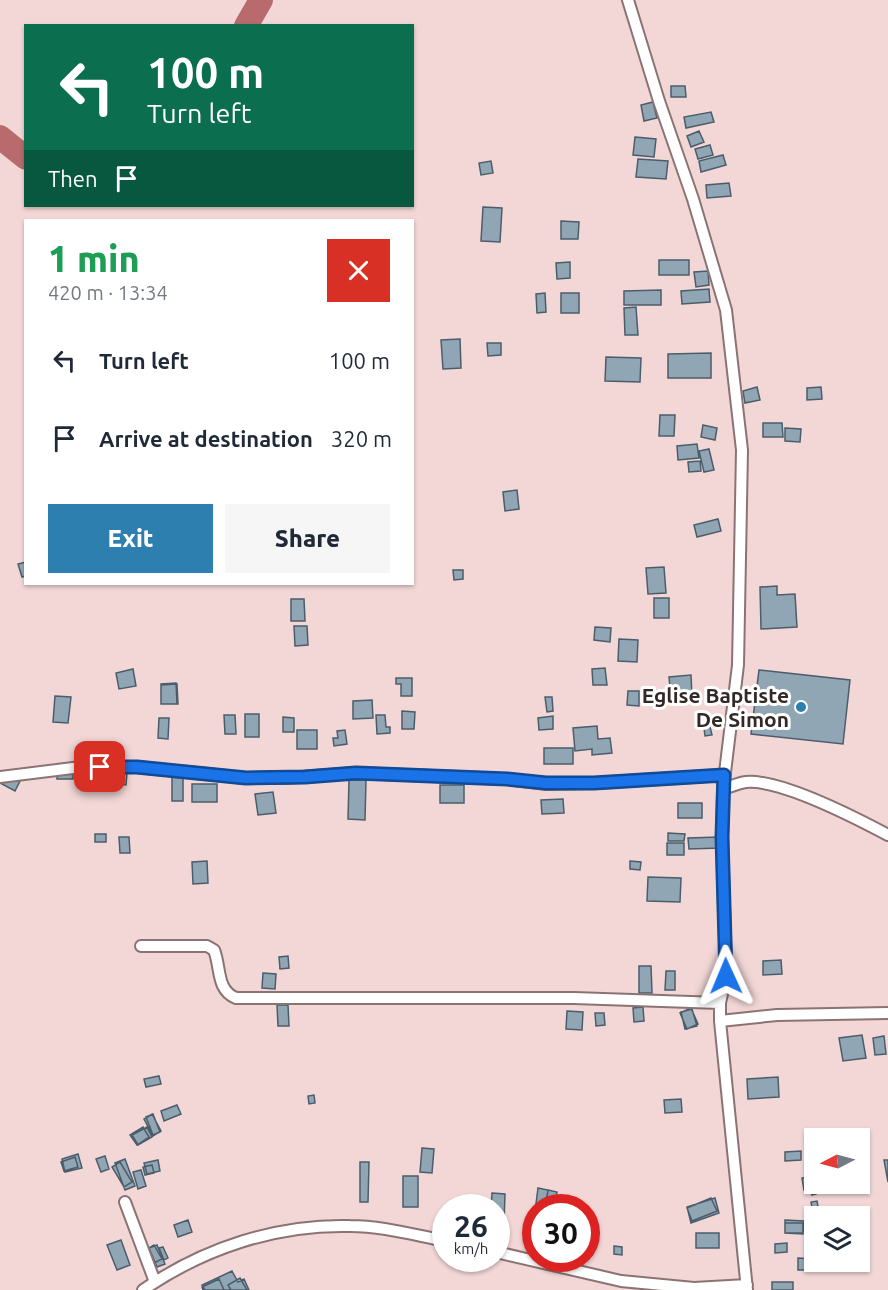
<!DOCTYPE html>
<meta charset="utf-8">
<style>
:root{--surface:#fff;--page:#f6f6f7;--text:#1f2937;--muted:#747a83;--accent:#2d7fb0}
body{margin:0;font-family:Ubuntu,sans-serif;background:var(--page);color:var(--text);height:100vh;display:flex;flex-direction:column;font-size:22px;white-space:nowrap}
*{box-sizing:border-box;margin:0}
p{font-size:20px;color:var(--muted)}
.icon{flex:none;width:33px;height:33px;fill:none;stroke:currentColor;stroke-width:2;stroke-linecap:round;stroke-linejoin:round}
.map{position:relative;flex:1;overflow:hidden}
.panel{position:absolute;left:24px;top:219px;width:390px;height:366px;display:flex;flex-direction:column;background:var(--surface);border-radius:0px;box-shadow:0 2px 4px #0004}
.panel>*{flex:none}
.hud{position:absolute;left:24px;top:24px;width:390px;height:183px;border-radius:0px;box-shadow:0 2px 4px #0004;background:#0b6e4f;color:#fff;overflow:hidden}
.needle{width:39px;rotate:264deg}
.buttons{position:absolute;left:804px;top:1128px;display:grid;gap:12px}
.buttons a{display:grid;place-items:center;width:66px;height:66px;border-radius:0px;background:var(--surface);box-shadow:0 2px 4px #0004;font-size:30px}
.speed{position:absolute;left:432px;top:1194px;display:flex;gap:12px;font-size:30px;font-weight:700;text-align:center}
.speed>*{display:grid;place-content:center;width:78px;height:78px;border-radius:50%;background:var(--surface);box-shadow:0 2px 4px #0004;line-height:1}
.speed small{font-size:15px;font-weight:400}
.speed .limit{border:9px solid #d22;background:#fff;color:#111}
.pin{position:absolute;display:grid;place-items:center;width:51px;height:51px;color:#fff;margin:-26px;border-radius:12px;box-shadow:0 3px 9px #0006}
.me{position:absolute;width:66px;margin:-33px;rotate:359deg;stroke-linejoin:round;filter:drop-shadow(0 0 4px #0008)}
.turn{display:flex;align-items:center;gap:21px;height:126px;padding:0 24px;font-size:27px}
.turn .icon{width:78px;height:78px;stroke-width:2.5}
.turn b{display:block;font-size:42px;line-height:51px}
.then{display:flex;align-items:center;height:57px;padding:0 24px;background:#0003;gap:12px;font-size:22px}
.round{display:grid;place-items:center;flex:none;width:63px;height:63px;border-radius:0px;background:var(--page)}
.head{display:flex;align-items:center;justify-content:space-between;height:102px;padding:0 24px}
h1{font-size:36px;font-weight:800;line-height:45px;color:#1e9e55}
.button{display:flex;gap:12px;margin-top:auto;padding:12px 24px}
.button a{flex:1;height:69px;border-radius:0px;background:var(--accent);color:#fff;font-size:24px;font-weight:800;line-height:69px;text-align:center}
.button a+a{background:var(--page);color:var(--text)}
ul{padding:0;list-style:none}
li{display:flex;align-items:center;gap:18px;height:78px;padding:0 24px}
li div{flex:1}
li b{display:block;font-size:22px}
li em{font-style:normal}
.map>svg:first-child{display:block}
</style>
<div class="map">
<svg width="888" height="1290" viewBox="0 0 888 1290">
<rect width="100%" height="100%" fill="#f3d7d7"/>
<g fill="none" stroke-linecap="round" stroke-linejoin="round">
<!-- river -->
<path stroke="#b86a6c" stroke-width="24" d="M246 26 261 0
M0 137 26 158"/>
</g>
<!-- building -->
<path fill="#91a6b4" stroke="#4b5d6a" stroke-width="1.5" d="M671 86H685L686 97H671Z
M653 102 657 118 644 121 641 105Z
M711 112 714 122 686 128 684 117Z
M699 131 704 142 691 147 687 136Z
M635 137 656 139 654 157 633 155Z
M710 145 713 155 698 159 695 149Z
M723 155 726 165 701 172 699 161Z
M638 159 668 161 666 179 636 177Z
M491 161 493 173 481 175 479 163Z
M729 183 731 196 707 198 706 185Z
M483 207 502 208 500 242 481 241Z
M561 221 579 222 578 239H561Z
M659 260H689V275H659Z
M570 262V278L557 279 556 263Z
M708 271 709 285 696 287 694 272Z
M709 289 710 302 682 304 681 291Z
M661 290V305H624V291Z
M545 293 546 312 537 313 536 294Z
M561 293H579V313H561Z
M636 307 638 335H625L624 308Z
M460 339 461 368 443 369 441 340Z
M487 343H501V355L488 356Z
M711 353V378H668V354Z
M606 357 641 358 640 382 605 381Z
M757 387 760 400 745 403 743 391Z
M821 387 822 399 807 400V388Z
M660 415H675L674 436H659Z
M763 423H782L783 437H763Z
M703 425 717 428 715 440 701 437Z
M785 428 801 429 800 442 785 441Z
M697 444 699 458 678 460 677 446Z
M709 449 714 470 704 472 699 451Z
M700 461 701 471 689 472 688 462Z
M517 490 519 509 505 511 503 492Z
M718 519 721 531 697 537 694 525Z
M26 562V576L22 577 18 564Z
M664 567 666 593 648 594 646 568Z
M453 570H463V579L454 580Z
M777 586V595L795 594 797 627 761 629 760 587Z
M654 598H669V618H654Z
M291 599H304L305 621H291Z
M294 626H307L308 645 295 646Z
M595 627 611 628 610 642 594 640Z
M619 639 638 640 637 662 618 661Z
M605 668 607 685H593L592 669Z
M133 669 136 686 119 689 116 673Z
M759 670 850 680 843 744 751 734Z
M691 675 692 696 671 698 669 677Z
M396 678H412V696H401V684H396Z
M176 683 177 704H161V684Z
M177 684 178 704H161V685Z
M628 691H639V706L627 705Z
M55 696 71 697 68 723 53 722Z
M545 697H552L553 711 547 712Z
M372 700 373 718 353 719V701Z
M402 711 415 712 414 729H402Z
M245 714H259V737H245Z
M224 715H235L236 734H225Z
M376 715H385L386 727H390V733L377 734Z
M553 716V729L539 730 538 718Z
M283 717 294 718V732H283Z
M159 718H169L168 739 158 738Z
M597 726 598 739 610 738 612 753 592 755V749L575 751 573 728Z
M710 727 712 735 705 736 704 728Z
M297 730H317V749H297Z
M345 730 347 744 334 746 333 738H338L337 731Z
M544 748H573V764H544Z
M57 769 73 770V779H57Z
M6 771 21 779 15 791 0 783Z
M107 771 127 773 126 785 106 782Z
M183 776V801H172V777Z
M349 780H366L365 820 348 819Z
M192 784H217V802H192Z
M440 785H464V803H440Z
M273 792 276 813 258 815 255 794Z
M563 799 564 813 542 814 541 800Z
M678 803H702V818H678Z
M668 833 685 834 684 841H668Z
M95 834H106V842H95Z
M119 837H129L130 853H120Z
M720 837V848L689 849 688 838Z
M667 843H684V855H667Z
M207 861 208 883 193 884 192 862Z
M630 861 641 862 640 870 630 869Z
M648 877 681 878 680 902 647 901Z
M288 956 289 968 280 969 279 957Z
M781 960 782 974 763 975V961Z
M639 966H651L652 993H639Z
M666 971H675V990H665Z
M263 973 276 974 275 989 262 988Z
M277 1005H288L289 1026H278Z
M643 1007 644 1021 634 1022 633 1008Z
M691 1008 698 1024 687 1029 680 1013Z
M692 1009 697 1026 685 1029 681 1012Z
M567 1011 583 1012 582 1030 566 1029Z
M595 1013H604L605 1025 596 1026Z
M862 1035 866 1058 843 1061 839 1038Z
M884 1036 886 1054 875 1055 873 1038Z
M159 1076 161 1084 146 1087 144 1079Z
M778 1077 779 1097 748 1099 747 1079Z
M314 1095 315 1103 309 1104 308 1096Z
M681 1099 682 1112 665 1113 664 1100Z
M177 1105 181 1114 164 1121 161 1111Z
M152 1114 161 1131 153 1136 144 1119Z
M153 1114 160 1132 153 1135 146 1117Z
M143 1127 149 1137 137 1145 130 1135Z
M147 1127 152 1137 138 1145 132 1135Z
M422 1148 434 1149 432 1173 420 1172Z
M801 1151V1160L785 1161V1152Z
M78 1154 82 1168 65 1172 62 1159Z
M105 1156 109 1169 101 1172 96 1159Z
M75 1157 78 1167 64 1171 61 1162Z
M125 1159 135 1186 125 1190 115 1163Z
M158 1160 160 1171 147 1174 144 1163Z
M884 1160H888V1182Z
M120 1162 132 1182 124 1187 112 1167Z
M360 1162H369L368 1202H360Z
M152 1165 154 1173 145 1175 143 1167Z
M141 1170 146 1186 138 1189 133 1172Z
M403 1176H418V1207H403Z
M812 1176 816 1194 812 1195 811 1188 804 1190 802 1178Z
M538 1188 548 1190 545 1208H536V1212H535Z
M548 1190 557 1192 555 1208H546Z
M492 1193 505 1194 504 1224H496V1208H491Z
M558 1198 571 1200V1208L557 1207Z
M711 1198 717 1211 692 1221 687 1208Z
M715 1198 719 1213 691 1223 687 1207Z
M817 1201 819 1212 813 1213 811 1202Z
M188 1220 192 1232 178 1237 174 1225Z
M785 1220 804 1221 803 1234 785 1233Z
M785 1223H803V1233H785Z
M696 1233H719V1248H696Z
M121 1240 130 1265 117 1270 107 1245Z
M787 1243V1252L775 1253V1244Z
M154 1245 162 1259 154 1263 147 1249Z
M157 1245 165 1264 157 1267 149 1248Z
M614 1246 622 1247V1255L614 1254Z
M163 1247 168 1258 164 1260 159 1248Z
M798 1258 812 1259V1270H798Z
M232 1271 238 1282 244 1279 249 1290H205L202 1285Z
M240 1278 247 1290H231L228 1285Z
M219 1279 224 1290H203L202 1287Z
M772 1282H793V1290H772Z"/>
<g fill="none" stroke-linecap="round" stroke-linejoin="round">
<defs>
<path id="street" d="M628 0 659 101 693 199 726 310 742 450 738 665 723 789 722 837 726 976 720 1003V1021L747 1290
M0 777 81 767H137L246 778H286L356 773 507 779 546 784 594 783 724 775
M723 789C730 787 738 783 746 782 780 779 856 818 888 835
M141 946H207L214 950C221 967 216 990 236 998H574L720 1003
M720 1021 777 1015 888 1013
M125 1202 155 1282
M496 1252 621 1281 694 1288 747 1285
M143 1290C204 1248 277 1224 350 1226 382 1226 414 1235 446 1241"/>
</defs>
<!-- street casing -->
<use href="#street" stroke="#8c7373" stroke-width="14"/>
<!-- street -->
<use href="#street" stroke="#fff" stroke-width="10"/>
</g>
<g fill="none" stroke-linecap="round" stroke-linejoin="round">
<defs>
<path id="route" d="M100 767H137L246 778 305 777 356 773 507 779 546 783H594L724 775 722 837 726 976"/>
</defs>
<!-- route casing -->
<use href="#route" stroke="#114b97" stroke-width="15"/>
<!-- route -->
<use href="#route" stroke="#1a73e8" stroke-width="10"/>
</g>
<!-- markers -->
<circle fill="#2d7fb0" stroke="#fff" stroke-width="2" cx="801" cy="707" r="6"/>
<g text-anchor="middle" dominant-baseline="central" stroke-width="6" stroke-linejoin="round" paint-order="stroke">
<!-- poi labels -->
<g font-size="21" font-weight="bold" fill="#332828" stroke="#fff" text-anchor="end">
<text x="789" y="695">Eglise Baptiste<tspan x="789" dy="24">De Simon</tspan></text>
</g>
</g>
</svg>
<div class="buttons">
<a><svg class="needle" viewBox="-14 -14 28 28"><path d="M0-13l5 13h-10z" fill="#e53935"/><path d="M0 13l5-13h-10z" fill="#747a83"/></svg></a>
<a><svg class="icon" aria-label="layers" viewBox="0 0 24 24"><path d="M12 4l9 5-9 5-9-5zM3 14l9 5 9-5"/></svg></a>
</div>
<div class="speed"><div>26<small>km/h</small></div><div class="limit">30</div></div>
<div class="pin" style="left:100px;top:767px;background:#d93025"><svg class="icon" aria-label="arrive" viewBox="0 0 24 24"><path d="M6 21V4h12l-3 4 3 4H6"/></svg></div>
<svg class="me" style="left:726px;top:976px" viewBox="-20 -20 40 40"><path d="M0-17L14 15 0 8-14 15z" fill="#1a73e8" stroke="#fff" stroke-width="4"/></svg>
<div class="hud">
<div class="turn"><svg class="icon" aria-label="left" viewBox="0 0 24 24"><path d="M17 20v-9H6M10 6l-5 5 5 5"/></svg><div><b>100 m</b>Turn left</div></div>
<div class="then">Then<svg class="icon" aria-label="arrive" viewBox="0 0 24 24"><path d="M6 21V4h12l-3 4 3 4H6"/></svg></div>
</div>
<section class="panel">
<div class="head"><div><h1>1 min</h1><p>420 m · 13:34</p></div><a class="round" style="background:#d93025;color:#fff"><svg class="icon" aria-label="close" viewBox="0 0 24 24"><path d="M6 6l12 12M18 6L6 18"/></svg></a></div>
<ul>
<li><svg class="icon" aria-label="left" viewBox="0 0 24 24"><path d="M17 20v-9H6M10 6l-5 5 5 5"/></svg><div><b>Turn left</b></div><em>100 m</em></li>
<li><svg class="icon" aria-label="arrive" viewBox="0 0 24 24"><path d="M6 21V4h12l-3 4 3 4H6"/></svg><div><b>Arrive at destination</b></div><em>320 m</em></li>
</ul>
<div class="button"><a>Exit</a><a>Share</a></div>
</section>
</div>
